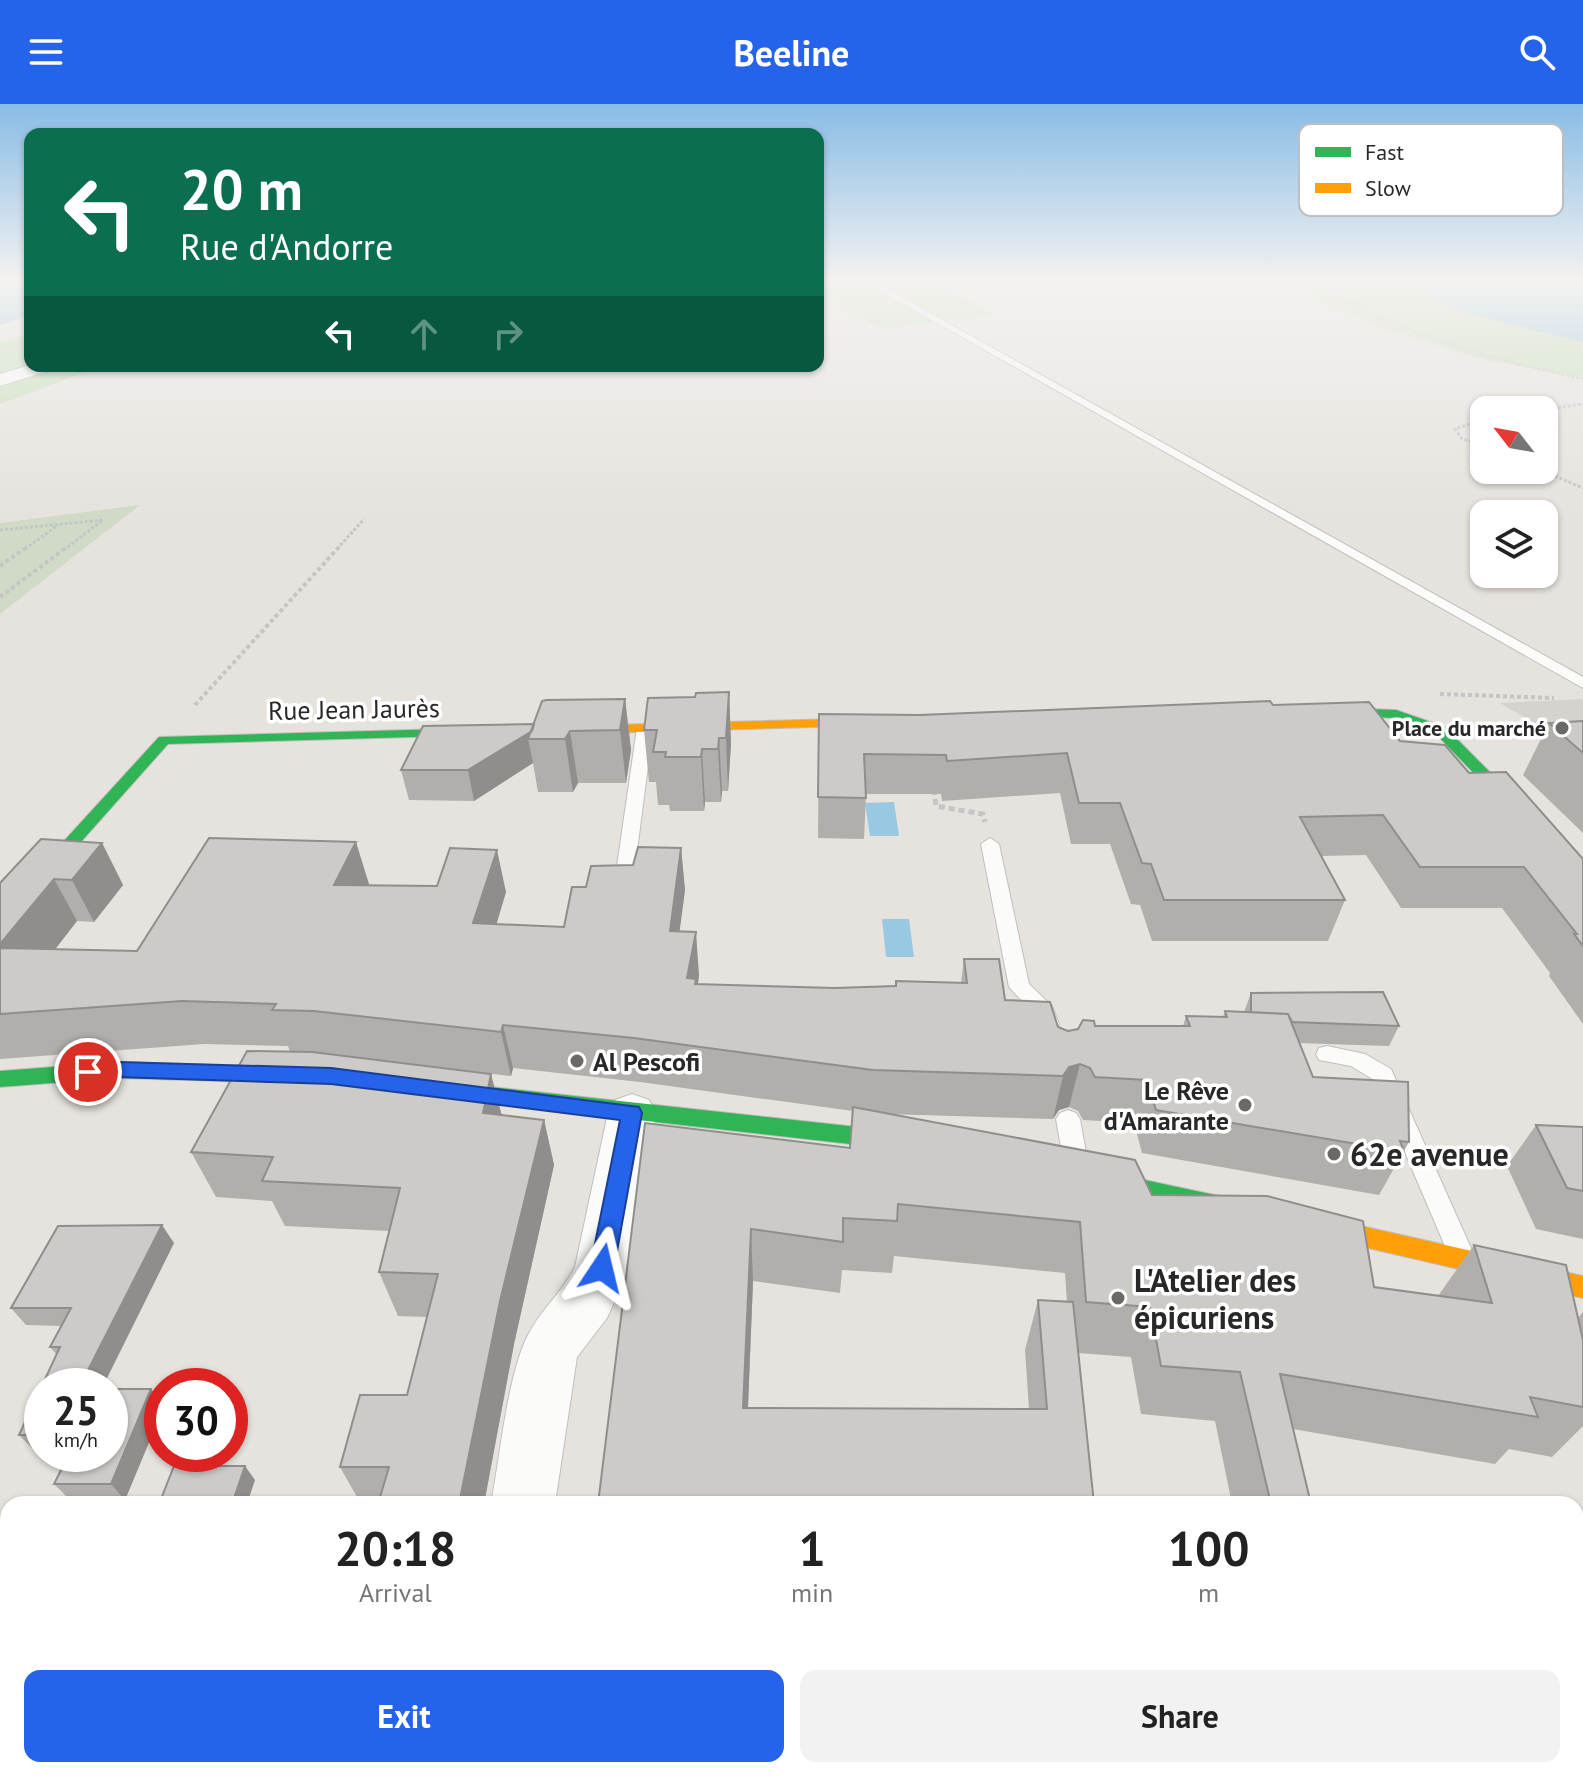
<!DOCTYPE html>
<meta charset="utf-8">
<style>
:root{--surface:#fff;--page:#f2f2f2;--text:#222;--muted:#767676;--accent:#2563eb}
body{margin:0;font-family:"PT Sans",sans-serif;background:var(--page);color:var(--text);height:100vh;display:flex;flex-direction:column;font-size:30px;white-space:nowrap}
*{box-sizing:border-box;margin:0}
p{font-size:26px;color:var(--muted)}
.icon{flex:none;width:44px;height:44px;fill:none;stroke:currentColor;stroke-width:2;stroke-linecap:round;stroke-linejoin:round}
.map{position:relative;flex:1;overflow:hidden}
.drawer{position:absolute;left:0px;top:1392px;width:1584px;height:282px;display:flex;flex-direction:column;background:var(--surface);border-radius:24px 24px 0 0;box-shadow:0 2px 6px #0004}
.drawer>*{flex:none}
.top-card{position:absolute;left:24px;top:24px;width:800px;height:244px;border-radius:16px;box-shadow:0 2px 6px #0004;background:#0b6e4f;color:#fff;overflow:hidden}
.needle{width:52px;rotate:301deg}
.controls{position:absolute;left:1470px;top:292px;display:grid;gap:16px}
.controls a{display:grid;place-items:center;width:88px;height:88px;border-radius:16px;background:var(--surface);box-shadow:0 2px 6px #0004;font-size:40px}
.speed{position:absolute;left:24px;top:1264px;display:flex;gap:16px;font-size:40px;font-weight:700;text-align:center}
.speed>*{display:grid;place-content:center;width:104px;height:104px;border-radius:50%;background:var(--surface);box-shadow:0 2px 6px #0004;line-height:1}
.speed small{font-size:20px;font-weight:400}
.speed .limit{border:12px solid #d22;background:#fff;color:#111}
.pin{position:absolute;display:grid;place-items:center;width:68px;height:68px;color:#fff;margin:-34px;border:4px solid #fff;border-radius:50%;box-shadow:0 2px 8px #0007}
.me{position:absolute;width:88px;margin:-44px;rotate:10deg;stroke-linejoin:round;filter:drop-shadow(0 0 6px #0008)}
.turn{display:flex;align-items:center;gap:28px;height:168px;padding:0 24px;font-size:36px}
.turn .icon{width:104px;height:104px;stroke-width:2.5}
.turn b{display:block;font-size:56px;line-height:68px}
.lanes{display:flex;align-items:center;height:76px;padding:0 24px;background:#0003;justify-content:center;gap:40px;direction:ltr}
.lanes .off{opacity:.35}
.eta{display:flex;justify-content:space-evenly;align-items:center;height:136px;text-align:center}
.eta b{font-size:48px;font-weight:600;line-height:56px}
.primary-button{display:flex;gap:16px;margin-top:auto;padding:16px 24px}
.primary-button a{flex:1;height:92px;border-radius:16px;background:var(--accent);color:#fff;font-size:32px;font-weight:600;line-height:92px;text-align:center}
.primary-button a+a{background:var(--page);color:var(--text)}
header{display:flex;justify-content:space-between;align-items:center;height:104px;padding:0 24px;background:var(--accent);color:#fff;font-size:36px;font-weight:600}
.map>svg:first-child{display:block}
</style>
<header><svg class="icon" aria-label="menu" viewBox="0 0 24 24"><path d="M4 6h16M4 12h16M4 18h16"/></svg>Beeline<svg class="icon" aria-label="search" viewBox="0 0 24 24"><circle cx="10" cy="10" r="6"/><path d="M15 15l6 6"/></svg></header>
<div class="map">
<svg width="1583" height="1673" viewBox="0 0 1583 1673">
<rect width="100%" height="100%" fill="#e6e3de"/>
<!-- green -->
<path fill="#c6dfba" d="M818 176H934L995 211 881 225 818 189Z
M1294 176H1401L1468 210 1583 238V274L1478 254 1386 225 1312 195Z
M30 229V262H102L0 300V239Z
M541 1666H727L726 1673H540Z
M900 1666H1028L1029 1673H900Z"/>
<!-- cemetery -->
<path fill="#d1dac7" d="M140 401 0 510V419Z"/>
<!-- plaza -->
<path fill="#d6d3ce" d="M1583 595V648L1500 599Z"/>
<!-- water -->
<path fill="#98c8e2" d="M0 176H30V211L0 221Z
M1401 176H1583V238L1468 210Z
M894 698 899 732H870L865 699Z
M882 815H909L914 853H886Z"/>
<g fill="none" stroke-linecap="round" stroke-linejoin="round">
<defs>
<path id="lane" d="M861 176H870L879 181 928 176 885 184 1583 573V584Z
M645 619 653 624 635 762 626 768 617 762 637 624Z
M990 734 999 740 1029 880 1052 902 1059 920 1056 926H1040L1034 910 1009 883 981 740Z
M1327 942 1365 950 1391 965 1475 1153 1471 1161 1462 1164 1453 1161 1374 976 1351 962 1319 956 1316 950 1319 944Z
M1068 1006 1076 1009 1080 1015 1090 1071 1087 1078 1078 1081 1069 1078 1066 1071 1056 1015 1060 1009Z"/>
<path id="street" d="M30 261 54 262 52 266 0 282V270Z
M632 990 649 996 656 1009 630 1164 607 1214 577 1253 555 1400H491C500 1353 507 1276 526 1235 539 1207 562 1189 575 1163L608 1009 615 996Z
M439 1666H515L513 1673H437Z
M757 1666H833V1673H757Z"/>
<path id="fast" d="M1317 603 1396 606 1445 623 1583 762V777L1577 776 1435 629 1394 614 1312 610V604Z
M480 624 485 625V631L168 640 6 822 0 824V807L159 633Z
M118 958 296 963 303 966 306 971 303 976 296 979 118 974 0 983V967Z
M436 977 912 1029 920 1032 923 1038 920 1044 912 1047 436 993 429 991 426 985 429 979Z
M1093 1065 1229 1094 1237 1096 1240 1103 1237 1110 1229 1112 1093 1083 1085 1080 1082 1074 1085 1068Z"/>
<path id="slow" d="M880 614 885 615V621L569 630 562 626 569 622Z
M1308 1110 1583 1172V1194L1308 1130 1300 1127 1297 1120 1300 1113Z"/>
</defs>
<!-- lane casing -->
<use href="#lane" stroke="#c0bfbf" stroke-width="2"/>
<!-- street casing -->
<use href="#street" stroke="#c0bfbf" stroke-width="2"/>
<!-- fast casing -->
<use href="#fast" stroke="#c0bfbf" stroke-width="2"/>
<!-- slow casing -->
<use href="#slow" stroke="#c0bfbf" stroke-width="2"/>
<!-- path-far4 -->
<path stroke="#c6c5c5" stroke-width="2" stroke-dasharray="3 2" stroke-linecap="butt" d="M1310 176C1395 229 1486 254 1583 275
M1338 176 1356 202"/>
<!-- path-far3 -->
<path stroke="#c6c5c5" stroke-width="3" stroke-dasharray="3 2" stroke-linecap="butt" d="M1543 306 1583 300
M1484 315 1455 325 1461 334 1484 343
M1541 366 1583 384
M0 426 103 416 65 445
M25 445 58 421
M337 445 364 415"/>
<!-- path-far2 -->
<path stroke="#c6c5c5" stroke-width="4" stroke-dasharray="4 3" stroke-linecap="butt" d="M0 462 27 443
M0 493 67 443
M1440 590 1554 594
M195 601 339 443"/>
<!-- path-far1 -->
<path stroke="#c6c5c5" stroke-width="5" stroke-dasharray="6 4" stroke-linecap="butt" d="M934 685 936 702 983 710 985 718"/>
<!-- path -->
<path stroke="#c6c5c5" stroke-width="8" stroke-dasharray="9 6" stroke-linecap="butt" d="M1040 1666V1673"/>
<!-- lane -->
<use href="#lane" fill="#fbfbfa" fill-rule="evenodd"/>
<!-- street -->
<use href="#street" fill="#fbfbfa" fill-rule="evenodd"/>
<!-- fast -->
<use href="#fast" fill="#30b455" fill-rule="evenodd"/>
<!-- slow -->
<use href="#slow" fill="#ff9f0a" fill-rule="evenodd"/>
</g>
<!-- wall -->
<path fill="#b0afac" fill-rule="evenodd" d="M729 588 731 639 728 687H722L721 698H705L704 707H670L669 701H658L656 678H649L644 626Z
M625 595 631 646 626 679H578L573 688H538L533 659 474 697 409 696 401 666 534 620Z
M1273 601 1400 637 1469 669 1583 755V920L1549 872 1550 869 1502 804H1401L1366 751 1321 752 1345 796 1328 837H1152L1140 801 1131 800 1110 740H1071L1060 689 942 697 941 690H866L864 735 818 734 819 610 919 611Z
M1583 617V729L1523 671 1549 619Z
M102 739 123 781 94 818 77 817 55 845 137 847 369 780 368 782 506 788 496 820 564 823 586 783 633 761 681 744 685 786 679 828 699 871 698 880 835 884 961 879 964 855 1005 896 1058 923 1068 927 1095 922H1183L1186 912 1223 913 1225 907 1244 908 1251 889 1399 922 1389 942 1299 939 1313 973 1409 1038 1379 1091 1142 1049 1134 1019 1083 1016 1078 1007 1069 1003 1059 1006 1053 1015 888 1010 1152 1091 1374 1183 1438 1192 1474 1141 1578 1214 1583 1208V1322L1552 1353 1509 1345 1495 1360 1293 1325 1311 1400H1232L1215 1317 1141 1310 1131 1253 1078 1249 1094 1400H598L645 1019 850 1044 853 1007 640 978 513 964 511 972 323 950 502 1011 544 1016 554 1061 514 1240 484 1400H361L340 1363 407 1291 427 1213 398 1212 379 1168 389 1127 285 1122 272 1097 216 1093 191 1048 290 948 288 942 204 940 0 955V779ZM894 1152 1065 1169 1067 1198 1038 1196 1025 1246 1029 1305 748 1304 753 1177 840 1189 842 1166 892 1169Z
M1536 1021 1583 1023V1135L1536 1125 1507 1062Z
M174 1139 106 1276 113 1285H151L162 1299V1307L125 1396H70L54 1380 110 1350 42 1282V1347H35L19 1331 57 1251 50 1243 61 1222 26 1221 11 1204Z
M1576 1533 1583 1534V1613H1578L1576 1607Z"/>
<!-- shaded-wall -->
<path fill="#908e8c" d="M729 588 731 639 728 687 726 634Z
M625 595 631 646 626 679 620 626Z
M543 620 528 635 533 659 474 697 468 666Z
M570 627 578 679 573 688 565 635Z
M719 634 722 687 721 698 718 645Z
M702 645 705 698 704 707 701 653Z
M356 738 369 780 348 824 334 781Z
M102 739 123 781 94 818 72 776Z
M681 744 685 786 674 870 670 827Z
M497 746 506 788 484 862 473 819Z
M54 775 77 817 23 887 0 850V840Z
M696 828 699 871 697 885 687 874Z
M503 921 513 964 511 972 501 928Z
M1080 960 1069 1003 1059 1006 1053 1015 1063 972 1069 963Z
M491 970 503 1016 483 1009Z
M544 1016 554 1061 514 1240 484 1400H459L500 1197Z
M162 1121 174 1139 106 1276 119 1291 110 1296V1282H91L84 1274Z
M751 1125 753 1177 746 1351 743 1304Z
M151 1285 162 1299V1307L125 1396 111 1380Z
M245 1362 255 1376 247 1400H232Z"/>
<!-- building -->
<path fill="#cdcbc8" stroke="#908e8c" stroke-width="2" d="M729 588 726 634H719L718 645H702L701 653H665L666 648H653L657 626H644L648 594 695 593 696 589Z
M625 595 620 626 570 627 565 635H528L542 597 546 596Z
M1270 597 1273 601 1369 598 1400 637 1445 641 1469 669 1506 668 1583 755V842L1574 830H1577L1524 763H1420L1383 711 1300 713 1345 796H1164L1151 760 1142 759 1120 699H1079L1067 649 947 657 946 651 864 650 866 694 818 693 819 610 919 611Z
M1583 617V649L1549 619Z
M534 620 532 627 468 666H401L423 622Z
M209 734 356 738 334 781 437 782 450 744 497 746 473 819 564 823 572 783H586L591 762 633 761 638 743 681 744 670 827 696 828 687 874 696 875 695 880 835 884 896 882V877L967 879 964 855H999L1005 896 1050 898 1058 923 1068 927 1078 925 1083 916 1094 917 1095 922H1190L1186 912 1227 913 1225 907 1288 910 1313 973 1408 978 1409 1038 1400 1037 1404 1048 1156 1006 1147 976 1095 973 1090 964 1080 960 1069 963 1063 972 873 966 634 934 503 921 501 928 314 907 272 906 276 900 182 897 0 910V844L137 847Z
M41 735 102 739 72 776 54 775 0 840V779Z
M1383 888 1399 922 1292 918 1288 910 1251 908V889Z
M247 947 312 948 491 970 483 1009 544 1016 500 1197 459 1400H378L389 1363H340L360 1291H407L438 1170 379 1168 400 1084 262 1077 273 1053 191 1048Z
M853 1003 1135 1056 1152 1091 1267 1092 1363 1117 1374 1183 1492 1199 1474 1141 1566 1161 1583 1236V1303L1530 1293 1538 1313 1280 1270 1311 1400H1271L1240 1268 1161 1262 1150 1203 1086 1198 1080 1118 898 1100 897 1117 843 1114V1138L751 1125 743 1304 1047 1305 1038 1196 1073 1198 1094 1400H598L645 1019 850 1044Z
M1536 1021 1583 1023V1087L1567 1084Z
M162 1121 84 1274H105L102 1282H42V1331H19L60 1243H50L71 1204H11L58 1122Z
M110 1285H151L111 1380H54L69 1350H110Z
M174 1362H245L232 1400H159Z
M1576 1533 1583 1534V1588L1576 1567Z"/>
<!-- sky -->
<linearGradient id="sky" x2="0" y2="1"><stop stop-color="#88bce6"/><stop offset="0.43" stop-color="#f4f2f0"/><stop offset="1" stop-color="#f4f2f0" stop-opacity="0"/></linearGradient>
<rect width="1583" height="410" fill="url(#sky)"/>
<!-- route -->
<path fill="#2563eb" stroke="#184099" stroke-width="2" d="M118 958 331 964 639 1003 642 1009 614 1164 610 1171 602 1175 594 1171 590 1164 620 1016 331 980 118 973H81L78 968 81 963Z"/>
<!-- markers -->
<g fill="#6a6968" stroke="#fff" stroke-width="3">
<circle cx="1562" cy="624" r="8"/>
<circle cx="577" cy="957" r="8"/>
<circle cx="1245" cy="1001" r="8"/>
<circle cx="1334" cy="1050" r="8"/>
<circle cx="1118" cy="1194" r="8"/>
</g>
<g text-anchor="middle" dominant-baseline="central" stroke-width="7" stroke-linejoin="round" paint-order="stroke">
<!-- far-poi labels -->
<g font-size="22" font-weight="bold" fill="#282828" stroke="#fff" text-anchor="end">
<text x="1546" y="624">Place du marché</text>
</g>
<!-- street labels -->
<g font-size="26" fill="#282828" stroke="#fff">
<text transform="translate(354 605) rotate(-1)">Rue Jean Jaurès</text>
</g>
<!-- poi labels -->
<g font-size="26" font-weight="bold" fill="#282828" stroke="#fff" text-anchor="start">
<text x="593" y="957">Al Pescofi</text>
<text x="1229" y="986" text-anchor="end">Le Rêve<tspan x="1229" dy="30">d'Amarante</tspan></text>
</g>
<!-- near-poi labels -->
<g font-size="32" font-weight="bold" fill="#282828" stroke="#fff" text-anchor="start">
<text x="1350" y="1050">62e avenue</text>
<text x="1134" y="1176">L'Atelier des<tspan x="1134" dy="37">épicuriens</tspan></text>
</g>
</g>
<!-- legend -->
<rect x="1299" y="20" width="264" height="92" rx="12" fill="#fff" stroke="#bebebe" stroke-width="2"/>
<rect x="1315" y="43" width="36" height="10" fill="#30b455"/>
<rect x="1315" y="79" width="36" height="10" fill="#ff9f0a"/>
<g font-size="22" fill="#282828">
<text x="1365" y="56">Fast</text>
<text x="1365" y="92">Slow</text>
</g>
</svg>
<div class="controls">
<a><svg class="needle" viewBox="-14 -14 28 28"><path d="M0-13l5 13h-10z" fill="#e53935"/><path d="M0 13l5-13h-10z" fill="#767676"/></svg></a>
<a><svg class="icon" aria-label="layers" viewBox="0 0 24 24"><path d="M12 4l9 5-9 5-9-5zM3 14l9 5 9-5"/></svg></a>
</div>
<div class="speed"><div>25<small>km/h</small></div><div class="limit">30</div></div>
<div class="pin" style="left:88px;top:968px;background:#d93025"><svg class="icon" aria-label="arrive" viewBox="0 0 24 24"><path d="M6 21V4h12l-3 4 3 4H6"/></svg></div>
<svg class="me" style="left:602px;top:1164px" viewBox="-20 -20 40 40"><path d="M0-17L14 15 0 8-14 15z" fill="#2563eb" stroke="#fff" stroke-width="4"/></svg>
<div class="top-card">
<div class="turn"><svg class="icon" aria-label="left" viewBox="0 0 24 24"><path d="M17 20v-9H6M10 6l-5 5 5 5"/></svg><div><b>20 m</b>Rue d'Andorre</div></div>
<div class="lanes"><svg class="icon" aria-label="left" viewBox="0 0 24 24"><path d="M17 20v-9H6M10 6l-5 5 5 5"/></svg><svg class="icon off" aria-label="ahead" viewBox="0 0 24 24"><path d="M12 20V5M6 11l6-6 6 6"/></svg><svg class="icon off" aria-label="right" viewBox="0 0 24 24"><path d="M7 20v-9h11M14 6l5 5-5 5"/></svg></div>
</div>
<section class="drawer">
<div class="eta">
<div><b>20:18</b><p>Arrival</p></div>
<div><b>1</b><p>min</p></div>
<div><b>100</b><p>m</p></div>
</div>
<div class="primary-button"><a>Exit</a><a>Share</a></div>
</section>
</div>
